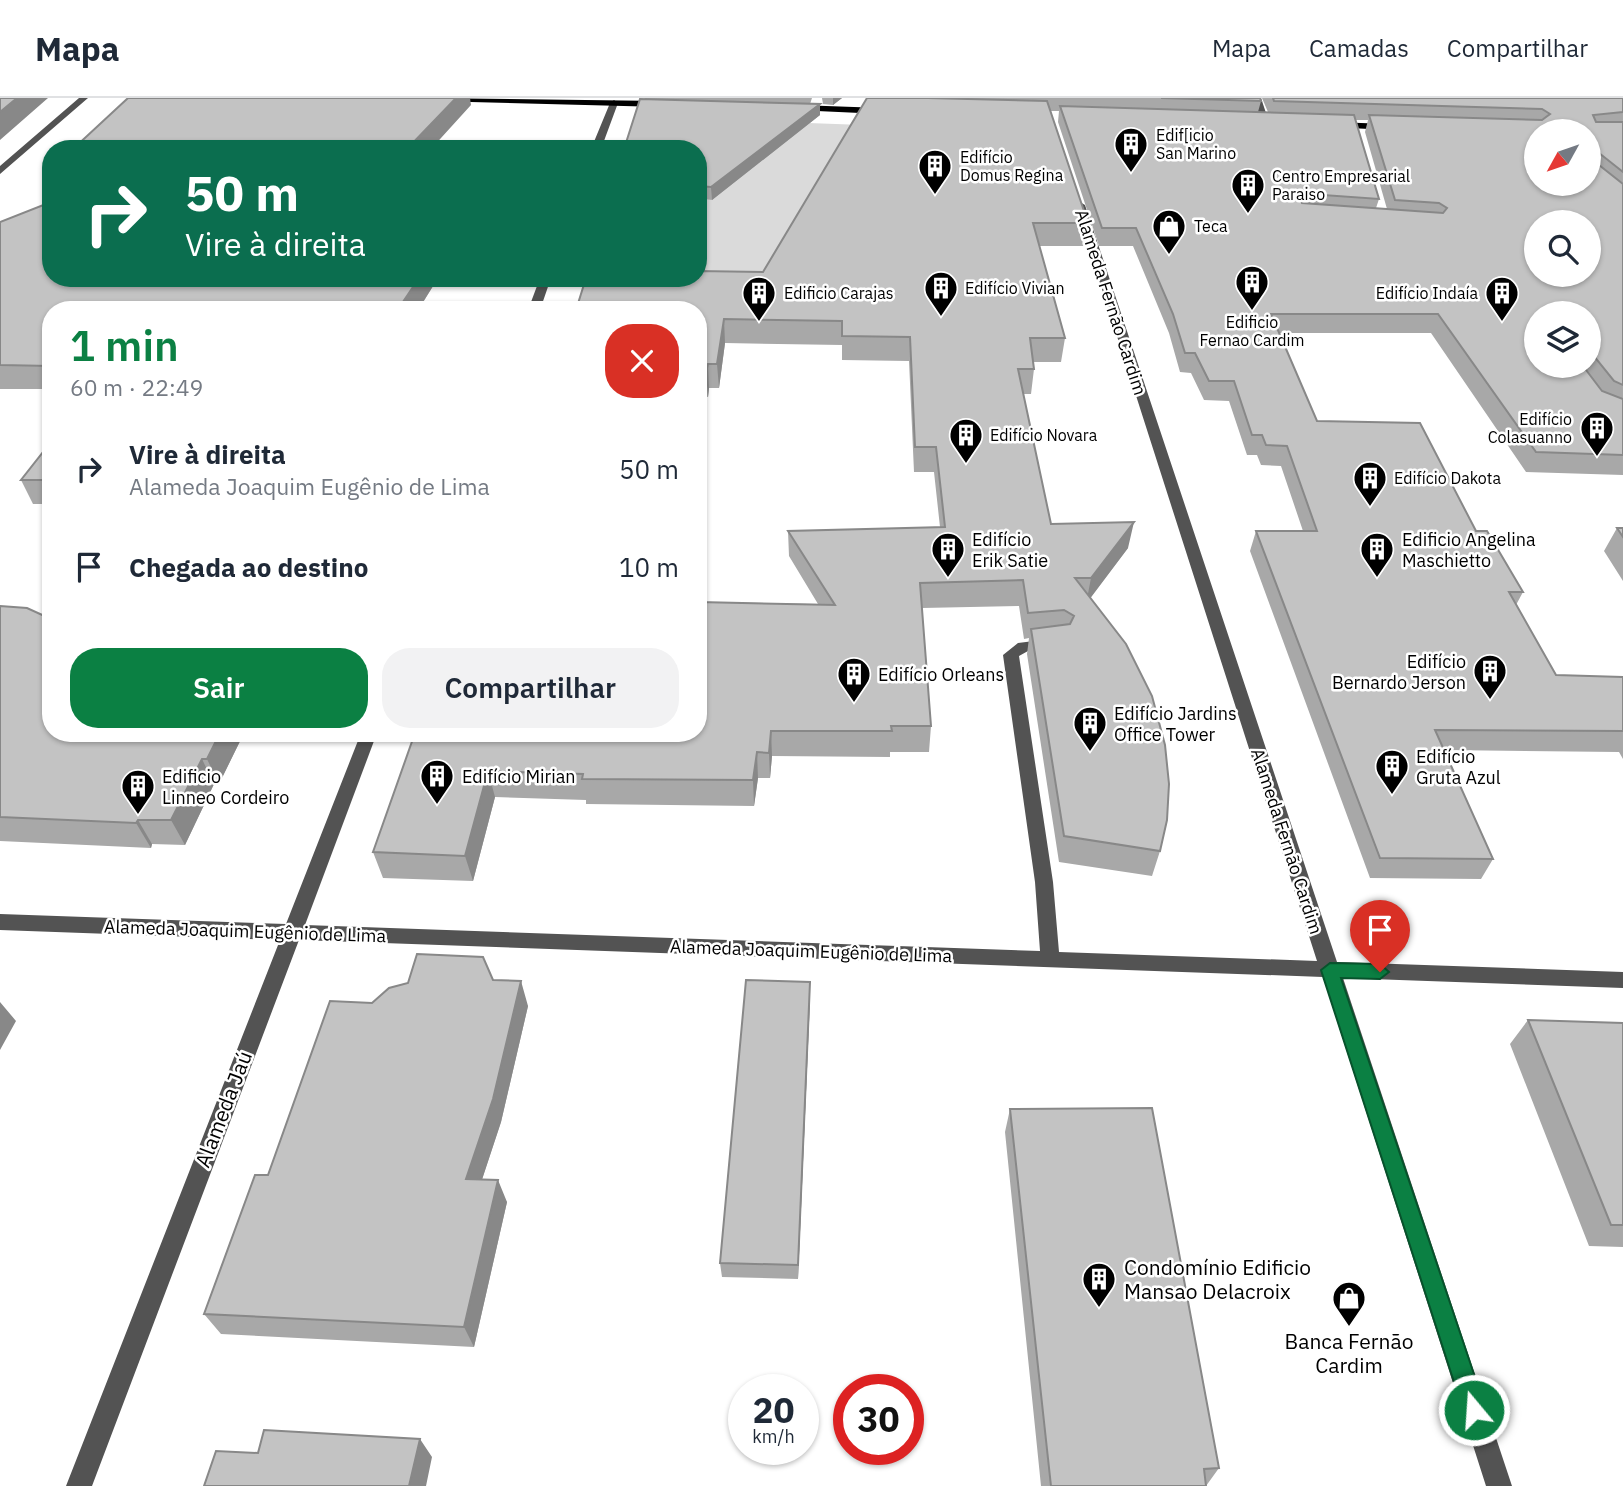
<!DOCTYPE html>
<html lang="pt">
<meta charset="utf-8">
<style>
:root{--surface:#fff;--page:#f2f2f3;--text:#1f2937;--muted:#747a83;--line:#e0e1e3;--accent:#0b8043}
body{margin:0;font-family:"IBM Plex Sans",sans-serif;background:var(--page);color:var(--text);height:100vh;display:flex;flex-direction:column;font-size:26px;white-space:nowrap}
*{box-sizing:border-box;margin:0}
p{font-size:23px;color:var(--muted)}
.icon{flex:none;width:38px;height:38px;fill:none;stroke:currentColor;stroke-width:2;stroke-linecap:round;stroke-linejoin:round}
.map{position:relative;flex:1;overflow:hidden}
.side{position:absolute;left:42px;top:203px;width:665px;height:441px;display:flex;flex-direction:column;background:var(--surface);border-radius:28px;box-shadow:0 2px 5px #0004}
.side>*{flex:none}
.top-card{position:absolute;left:42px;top:42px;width:665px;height:147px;border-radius:28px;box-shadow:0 2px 5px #0004;background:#0b6e4f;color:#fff;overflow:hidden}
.needle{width:46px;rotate:230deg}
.tools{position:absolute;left:1524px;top:21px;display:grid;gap:14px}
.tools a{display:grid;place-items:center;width:77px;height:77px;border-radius:50%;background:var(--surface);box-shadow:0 2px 5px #0004;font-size:35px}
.speed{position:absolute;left:728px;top:1276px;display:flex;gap:14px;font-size:35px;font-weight:700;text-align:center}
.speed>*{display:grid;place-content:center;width:91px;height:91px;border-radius:50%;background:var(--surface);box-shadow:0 2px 5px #0004;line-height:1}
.speed small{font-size:18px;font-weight:400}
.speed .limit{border:10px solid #d22;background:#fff;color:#111}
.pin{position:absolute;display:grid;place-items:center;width:60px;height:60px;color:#fff;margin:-72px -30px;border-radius:50% 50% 50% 0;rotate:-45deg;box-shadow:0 0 7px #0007}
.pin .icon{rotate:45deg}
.me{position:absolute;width:77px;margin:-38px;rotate:342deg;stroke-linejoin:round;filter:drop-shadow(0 0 5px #0008)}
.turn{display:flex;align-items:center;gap:24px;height:147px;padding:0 28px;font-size:32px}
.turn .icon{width:91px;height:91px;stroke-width:2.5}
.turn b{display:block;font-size:49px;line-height:60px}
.round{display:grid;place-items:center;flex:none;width:74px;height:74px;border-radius:28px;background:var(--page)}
.headline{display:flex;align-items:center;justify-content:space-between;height:119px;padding:0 28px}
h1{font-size:42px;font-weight:600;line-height:52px;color:var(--accent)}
.cta{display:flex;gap:14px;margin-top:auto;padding:14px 28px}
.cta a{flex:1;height:80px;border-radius:28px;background:var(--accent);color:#fff;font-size:28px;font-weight:600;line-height:80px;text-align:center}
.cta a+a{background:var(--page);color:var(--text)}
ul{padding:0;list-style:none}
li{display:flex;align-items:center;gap:21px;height:98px;padding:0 28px}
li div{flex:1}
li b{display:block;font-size:26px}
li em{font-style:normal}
header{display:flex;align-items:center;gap:42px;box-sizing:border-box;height:98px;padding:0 35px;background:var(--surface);border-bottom:2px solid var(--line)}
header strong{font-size:33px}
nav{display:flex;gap:38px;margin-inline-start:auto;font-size:24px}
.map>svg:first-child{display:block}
</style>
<header>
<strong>Mapa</strong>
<nav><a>Mapa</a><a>Camadas</a><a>Compartilhar</a></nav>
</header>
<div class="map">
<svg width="1623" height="1388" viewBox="0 0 1623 1388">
<rect width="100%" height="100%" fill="#fff"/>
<!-- green -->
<path fill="#dadada" d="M781 24 863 27 824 188 584 186 586 180H698V100L712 101Z"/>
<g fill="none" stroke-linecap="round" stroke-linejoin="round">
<!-- minor -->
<path fill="#535353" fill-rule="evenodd" d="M79 0H88L0 76V68Z
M1253 0H1261L1270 27 1262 25Z
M614 2 618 5 601 51H591L610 5Z
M1080 104 1085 107 1337 864 1623 874V890L1343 880 1512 1388H1486L1323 879 299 842 92 1388H66L280 842 0 832V816L286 826 361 635H377L305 827 1040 853 1035 784 1003 557 1018 545 1050 541 1058 546 1056 550 1028 553 1019 558 1053 784 1059 854 1317 863 1075 107Z
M540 180H551L540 212H528Z"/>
<!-- major -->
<path fill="#000" fill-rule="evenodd" d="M427 0 662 3 666 6 662 9 431 3Z
M798 7 882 10 886 13 882 16 795 12Z
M1333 24 1389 26 1394 29 1389 32 1330 29V25Z"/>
</g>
<!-- wall -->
<path fill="#a8a8a8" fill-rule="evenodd" d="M644 0H812L810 6H820V17L712 102 698 100V51Z
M822 0H842L833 7 823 6Z
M867 0H1260L1261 3 1258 14H1268L1262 0H1623V377L1526 374 1431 235H1279L1317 323 1476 433 1523 494 1516 507 1556 577 1623 579V661L1619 654 1444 652 1493 761 1481 781 1370 780 1250 453 1256 433H1303L1281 368 1261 367 1257 357H1247L1229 303 1204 302 1191 275 1180 274 1169 235 1133 148H1099L1058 24 1059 13H1050L1088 125 1084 148H1039L1065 240 1061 264H1033L1034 271 1031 296H1023L1051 426 1128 450 1090 500 1160 753 1152 778 1059 764 1027 556 1029 540 1024 541 1019 508 922 510 931 628 929 654H890V659L772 658 770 680H758L754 708 586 706V702L495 699 473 783 383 780 373 754 700 501V504L818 506 789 458 788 433 940 429 934 374H914L909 263 842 262V247L725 245 719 290H709L708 299 702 298 698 325V212L763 174ZM1355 22H1368L1365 34 1387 111 1376 110 1379 101ZM1589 215V268H1536Z
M0 124 51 180H438L422 206 51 212V291H0Z
M51 344V406H33L21 382Z
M1617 430H1623V483L1604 453Z
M0 508 51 635H244L219 686H214L185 747 152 746 151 750 0 743Z
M493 882 528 908 501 1024 482 1081 507 1104 474 1249 221 1236 204 1216 268 1077 372 905Z
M810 901 798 1181 722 1179 720 1165Z
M1528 922 1623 925V1149L1589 1148 1510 946Z
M1010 1011 1219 1370 1206 1388H1041L1005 1034Z"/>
<!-- shaded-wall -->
<path fill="#888" d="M17 0H48L0 42V14Z
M456 0H470L471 7 431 51H407Z
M833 0H842L833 7Z
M820 6V17L712 102 711 89Z
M1309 96 1304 113 1301 101Z
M419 180H438L418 212 403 204Z
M724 221 725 245 719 290 717 266Z
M708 266 709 290 708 299 706 274Z
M701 274 702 298 698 325V290Z
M1134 424 1128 450 1086 506 1091 480Z
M771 633 772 658 770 680 769 655Z
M220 635H244L219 686 207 661Z
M757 654 758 680 754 708 753 682Z
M202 661 214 686 185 747 171 722Z
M488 673 495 699 473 783 465 758Z
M138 722 152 746 151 750 136 725Z
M521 883 528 908 501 1024 475 1103 466 1081Z
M810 884V901L798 1181V1167Z
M0 904 16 923 0 952Z
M498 1082 507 1104 474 1249 464 1229Z
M420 1341 432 1359 426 1388H409Z"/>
<!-- building -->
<path fill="#c3c3c3" stroke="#888" stroke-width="2" fill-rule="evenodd" d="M0 0H17L0 14Z
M128 0H456L407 51H73Z
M867 0H928L1047 3 1088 125H1033L1065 240H1030L1034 271H1018L1051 426 1134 424 1091 480H1075L1126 546 1152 598 1165 647 1169 686 1167 722 1160 753 1064 738 1031 531 1070 526 1074 518 1064 512 1028 515 1023 482 920 485 931 628H891L892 633H771L769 655 757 654 753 682 582 681 583 676 488 673 465 758 373 754 415 635H698V501H700L699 504 835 507 788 433 945 429 936 349H915L910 239 842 238V223L724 221 717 266H708L706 274H701L698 290V212H576L586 180H698V173L763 174Z
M1161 0H1260L1261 3Z
M1273 0H1623V14L1593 17 1596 24H1623V74L1594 51V63L1623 86V287L1614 283 1589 252V215H1536V268H1583L1602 293 1623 301V357L1536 354 1438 216H1271L1317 323 1420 325 1476 433H1487L1523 494H1509L1556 577 1623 579V633L1435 632 1493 761 1380 760 1256 433H1317L1287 348 1266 347 1262 337H1252L1234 283H1209L1195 255H1185L1173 216 1136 130H1102L1060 8 1354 17 1379 101 1309 96 1301 101 1302 105 1443 115 1447 110 1439 105 1395 102 1369 17 1542 22 1550 16 1542 11 1274 3ZM1536 33H1589V86H1536ZM1536 124H1589V177H1536Z
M640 1 820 6 711 89 698 88V51H624Z
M51 104V180H419L403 204 443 207 439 212H51V268L0 267V124Z
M51 344V382H21Z
M1617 430H1623V439Z
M0 508 27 510 51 521V635H220L207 661H202L171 722H138L136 725 0 719Z
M417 856 483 859 493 882 521 883 493 1001 466 1081 498 1082 464 1229 204 1216 255 1077H268L330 903 372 905 389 890 408 885Z
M746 882 810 884 798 1167 720 1165Z
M1528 922 1623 925V1127H1611Z
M1152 1010 1219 1370 1204 1371 1206 1388H1051L1010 1011Z
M264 1332 420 1341 409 1388H204L216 1353 258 1355Z"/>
<!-- route -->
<path fill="#0b8043" stroke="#07532c" stroke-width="2" d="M1330 865 1380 866 1389 874 1380 881 1341 880 1486 1312 1482 1320 1474 1323 1466 1320 1463 1312 1321 872Z"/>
<!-- icons -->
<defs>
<symbol id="building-pin" viewBox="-11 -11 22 30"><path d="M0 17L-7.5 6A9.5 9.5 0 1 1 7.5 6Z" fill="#000" stroke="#fff"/><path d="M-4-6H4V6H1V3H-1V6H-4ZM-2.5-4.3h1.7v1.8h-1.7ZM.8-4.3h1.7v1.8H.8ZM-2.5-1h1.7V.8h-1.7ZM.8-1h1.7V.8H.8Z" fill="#fff"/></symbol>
<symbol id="shop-pin" viewBox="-11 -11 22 30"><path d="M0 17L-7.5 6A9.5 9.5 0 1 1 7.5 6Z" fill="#000" stroke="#fff"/><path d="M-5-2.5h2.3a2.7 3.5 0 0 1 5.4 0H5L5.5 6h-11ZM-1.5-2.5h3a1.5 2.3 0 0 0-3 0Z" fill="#fff"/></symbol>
</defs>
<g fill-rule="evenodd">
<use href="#building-pin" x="1112" y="27" width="38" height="52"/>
<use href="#building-pin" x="916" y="49" width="38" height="52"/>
<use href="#building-pin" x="1229" y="68" width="38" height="52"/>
<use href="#shop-pin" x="1150" y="109" width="38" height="52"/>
<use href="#building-pin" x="1233" y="165" width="38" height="52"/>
<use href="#building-pin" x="922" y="171" width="38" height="52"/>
<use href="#building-pin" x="740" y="176" width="38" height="52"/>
<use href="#building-pin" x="1483" y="176" width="38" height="52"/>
<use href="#building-pin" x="1578" y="311" width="38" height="52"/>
<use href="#building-pin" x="947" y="318" width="38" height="52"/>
<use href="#building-pin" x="1351" y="361" width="38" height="52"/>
<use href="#building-pin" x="929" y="432" width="38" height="52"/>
<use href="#building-pin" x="1358" y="432" width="38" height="52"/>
<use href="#building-pin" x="1471" y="554" width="38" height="52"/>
<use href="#building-pin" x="835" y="557" width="38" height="52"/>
<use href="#building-pin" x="1071" y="606" width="38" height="52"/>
<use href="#building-pin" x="1373" y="649" width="38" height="52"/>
<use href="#building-pin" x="418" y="659" width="38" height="52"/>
<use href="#building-pin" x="119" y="669" width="38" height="52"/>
<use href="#building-pin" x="1080" y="1162" width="38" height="52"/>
<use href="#shop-pin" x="1330" y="1181" width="38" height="52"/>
</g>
<g text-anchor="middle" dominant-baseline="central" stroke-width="5" stroke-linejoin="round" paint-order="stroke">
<!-- far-poi labels -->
<g font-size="16" fill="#000" stroke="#fff" text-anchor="start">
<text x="1156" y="37">Edif[icio<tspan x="1156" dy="18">San Marino</tspan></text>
<text x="960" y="59">Edifício<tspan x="960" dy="18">Domus Regina</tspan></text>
<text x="1272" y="78">Centro Empresarial<tspan x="1272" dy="18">Paraiso</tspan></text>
<text x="1194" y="128">Teca</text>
<text x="965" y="190">Edifício Vivian</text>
<text x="784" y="195">Edificio Carajas</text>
<text x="1478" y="195" text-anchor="end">Edifício Indaía</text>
<text x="1252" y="224" text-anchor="middle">Edificio<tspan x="1252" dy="18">Fernao Cardim</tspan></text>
<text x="1572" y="321" text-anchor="end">Edifício<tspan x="1572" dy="18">Colasuanno</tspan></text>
<text x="990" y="337">Edifício Novara</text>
<text x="1394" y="380">Edifício Dakota</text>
</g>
<!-- street labels -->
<g font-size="18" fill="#000" stroke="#fff">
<text transform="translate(1111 204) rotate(72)">Alameda Fernão Cardim</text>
<text transform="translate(1287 743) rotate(72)">Alameda Fernão Cardim</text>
<text transform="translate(245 833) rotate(2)">Alameda Joaquim Eugênio de Lima</text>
<text transform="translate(811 853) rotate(2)">Alameda Joaquim Eugênio de Lima</text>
</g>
<!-- poi labels -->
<g font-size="18" fill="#000" stroke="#fff" text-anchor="start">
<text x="972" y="441">Edifício<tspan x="972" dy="21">Erik Satie</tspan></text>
<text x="1402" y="441">Edificio Angelina<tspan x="1402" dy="21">Maschietto</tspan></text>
<text x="1466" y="563" text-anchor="end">Edifício<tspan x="1466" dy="21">Bernardo Jerson</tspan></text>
<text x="878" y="576">Edifício Orleans</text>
<text x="1114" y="615">Edifício Jardins<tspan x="1114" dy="21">Office Tower</tspan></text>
<text x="1416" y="658">Edifício<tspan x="1416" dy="21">Gruta Azul</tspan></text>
<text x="162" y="678">Edificio<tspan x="162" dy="21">Linneo Cordeiro</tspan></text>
<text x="462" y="678">Edifício Mirian</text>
</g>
<!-- near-street labels -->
<g font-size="21" fill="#000" stroke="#fff">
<text transform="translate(223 1011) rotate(-69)">Alameda Jaú</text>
</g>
<!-- near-poi labels -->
<g font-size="21" fill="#000" stroke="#fff" text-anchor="start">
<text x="1124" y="1169">Condomínio Edificio<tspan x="1124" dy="24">Mansao Delacroix</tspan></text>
<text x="1349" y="1243" text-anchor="middle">Banca Fernão<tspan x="1349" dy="24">Cardim</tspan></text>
</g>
</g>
</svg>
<div class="tools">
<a><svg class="needle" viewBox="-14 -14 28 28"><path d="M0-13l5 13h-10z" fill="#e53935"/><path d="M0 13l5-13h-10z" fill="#747a83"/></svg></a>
<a><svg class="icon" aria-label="search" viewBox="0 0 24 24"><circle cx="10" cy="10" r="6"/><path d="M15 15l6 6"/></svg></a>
<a><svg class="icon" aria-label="layers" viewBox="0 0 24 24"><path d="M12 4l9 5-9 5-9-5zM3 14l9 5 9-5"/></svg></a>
</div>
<div class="speed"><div>20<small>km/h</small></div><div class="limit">30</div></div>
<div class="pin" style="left:1380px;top:874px;background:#d93025"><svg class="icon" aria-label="arrive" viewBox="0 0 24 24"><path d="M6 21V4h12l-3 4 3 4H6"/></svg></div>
<svg class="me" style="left:1474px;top:1312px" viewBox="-20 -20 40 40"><circle r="17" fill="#0b8043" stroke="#fff" stroke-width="3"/><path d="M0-11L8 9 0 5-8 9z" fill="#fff"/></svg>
<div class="top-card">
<div class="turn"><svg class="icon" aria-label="right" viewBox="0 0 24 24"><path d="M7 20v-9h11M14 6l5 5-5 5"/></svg><div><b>50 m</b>Vire à direita</div></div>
</div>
<section class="side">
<div class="headline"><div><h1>1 min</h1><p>60 m · 22:49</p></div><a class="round" style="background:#d93025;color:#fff"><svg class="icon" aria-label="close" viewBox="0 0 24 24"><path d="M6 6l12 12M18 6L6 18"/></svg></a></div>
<ul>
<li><svg class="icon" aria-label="right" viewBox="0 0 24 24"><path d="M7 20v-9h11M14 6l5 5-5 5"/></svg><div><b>Vire à direita</b><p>Alameda Joaquim Eugênio de Lima</p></div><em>50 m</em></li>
<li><svg class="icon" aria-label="arrive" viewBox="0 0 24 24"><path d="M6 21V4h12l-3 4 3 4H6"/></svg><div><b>Chegada ao destino</b></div><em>10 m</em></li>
</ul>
<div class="cta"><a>Sair</a><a>Compartilhar</a></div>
</section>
</div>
